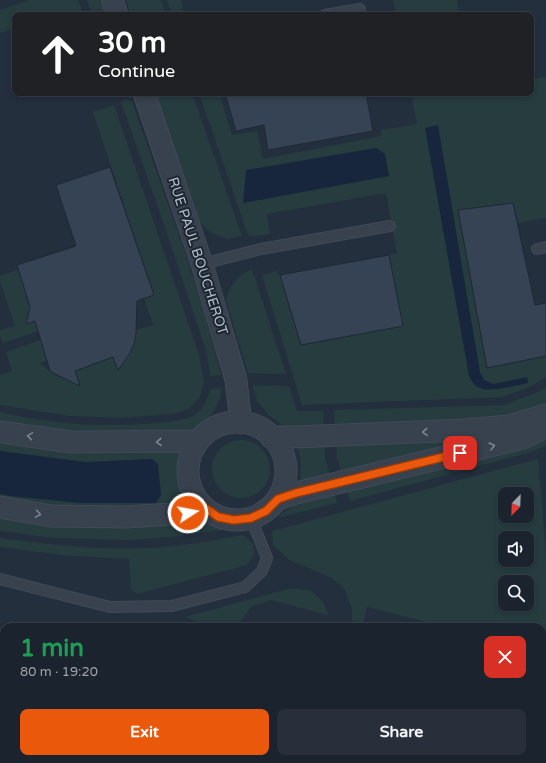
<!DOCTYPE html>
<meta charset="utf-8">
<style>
:root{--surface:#1b232e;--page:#282f3a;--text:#f1f3f6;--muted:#a0a4aa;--line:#39404a;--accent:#ea580c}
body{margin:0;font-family:"Varela Round",sans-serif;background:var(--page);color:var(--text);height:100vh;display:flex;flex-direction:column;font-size:15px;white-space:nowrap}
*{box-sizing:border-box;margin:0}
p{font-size:13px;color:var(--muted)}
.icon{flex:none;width:22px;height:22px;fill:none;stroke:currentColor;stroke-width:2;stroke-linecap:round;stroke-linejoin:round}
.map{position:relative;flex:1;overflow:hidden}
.details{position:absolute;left:0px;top:623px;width:546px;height:140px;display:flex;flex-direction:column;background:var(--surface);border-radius:12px 12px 0 0;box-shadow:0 2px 6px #0003,0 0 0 1px var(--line)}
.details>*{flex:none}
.banner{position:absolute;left:12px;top:12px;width:522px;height:84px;border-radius:8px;box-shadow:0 2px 6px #0003,0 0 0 1px var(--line);background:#202124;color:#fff;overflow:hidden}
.needle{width:26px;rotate:203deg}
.buttons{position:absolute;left:498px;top:487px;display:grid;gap:8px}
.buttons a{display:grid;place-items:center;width:36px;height:36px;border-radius:8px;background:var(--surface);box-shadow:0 2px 6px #0003,0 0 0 1px var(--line);font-size:20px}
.pin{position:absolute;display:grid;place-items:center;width:34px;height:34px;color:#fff;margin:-17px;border-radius:8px;box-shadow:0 2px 6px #0006}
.me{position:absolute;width:44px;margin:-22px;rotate:79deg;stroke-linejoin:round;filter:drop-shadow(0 0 3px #0008)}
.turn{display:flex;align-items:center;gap:14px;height:84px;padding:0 20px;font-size:18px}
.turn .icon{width:52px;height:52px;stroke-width:2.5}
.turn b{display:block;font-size:28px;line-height:34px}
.round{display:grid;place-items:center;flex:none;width:42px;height:42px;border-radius:8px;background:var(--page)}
.overview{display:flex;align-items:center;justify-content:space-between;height:68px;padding:0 20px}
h1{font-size:24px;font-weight:700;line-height:30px;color:#1e9e55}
.action{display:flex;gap:8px;margin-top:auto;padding:8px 20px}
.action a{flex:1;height:46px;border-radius:8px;background:var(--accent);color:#fff;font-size:16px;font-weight:700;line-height:46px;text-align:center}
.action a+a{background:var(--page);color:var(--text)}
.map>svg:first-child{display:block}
</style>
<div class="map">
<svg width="546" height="763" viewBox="0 0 546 763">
<rect width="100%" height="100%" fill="#242f3e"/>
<!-- green -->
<path fill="#263c3f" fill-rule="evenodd" d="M30 0H78L84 15H60L59 13 54 15H15V28L0 33V10Z
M87 0H99L104 15H92Z
M126 0H161L166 15H131Z
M167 0H181L184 15H172Z
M393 0H457L460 15H396Z
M546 77V218L518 223 513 203 458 210 546 356V377L532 386 502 397 302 405 262 275 277 271 278 275H280L301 345 403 326 389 255 397 253 386 193 267 214 270 234 254 236 248 235 199 93H219L232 135 257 131 263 159 381 136V130L417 124 411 93H531V79Z
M155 93H192L242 236 227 239 212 233 200 223Z
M127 99 132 102 182 244 203 308 221 375 210 376 207 354 170 242 121 102Z
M114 105 199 355 204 382 200 397 189 409 173 414 121 418 70 416 0 405V375L12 371 6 352 49 337 56 357 40 363C51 373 64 381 79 382L75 371 113 357 118 368 134 344 136 330 153 325 144 299 154 295 93 112Z
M19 269 30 307 27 324 43 318 40 331 3 343 0 336V330L15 326 0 281V276Z
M252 269 286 374 248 373 226 300 230 288 239 276Z
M252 385 289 386 297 411H323L324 427 296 428 281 424 269 415 257 401Z
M546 387V406L510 418 335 426 334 410 504 405 538 392Z
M221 388 220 399 211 415 200 426 183 434 71 435 0 425V412C51 424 102 428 154 423 166 422 181 421 193 416 202 411 208 398 211 389Z
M546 436V446L527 453 350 501 347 490Z
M457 438 462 442 459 446 342 473 337 459 336 444Z
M0 440 183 451C178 473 178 482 189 502L188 506 79 510 0 502Z
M212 469a29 29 0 1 1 58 0a29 29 0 1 1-58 0Z
M325 445V458L330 475 304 482 300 481C301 470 302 460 298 450L300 446Z
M538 459 546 554V763H496L497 759H542V627H446L367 607 363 624 352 621V610L345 590 332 578 289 560 273 545 272 531ZM505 494H527V516H505ZM505 538H527V560H505ZM505 582H527V604H505Z
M335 493 337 503 277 518C297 501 309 499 335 493Z
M0 516 191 519 209 522 228 529 172 537 129 540 54 538 0 531Z
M243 535 253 544 254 555 247 565 137 594 131 589 129 559 62 555 0 547V538C59 546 123 553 183 545 203 543 223 538 243 535Z
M292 588 312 591 324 603 328 615 271 600 251 607 236 627H202V624L185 617Z
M298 759H461L476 763H297Z"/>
<!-- water -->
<path fill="#17263c" d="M438 125 480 372 484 380 493 384 527 377 528 383C516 385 491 393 480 388 474 386 472 381 469 376L425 128Z
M376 148 385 154 389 176 243 203 246 170Z
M0 451 85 462 152 459 158 464 161 495 156 503H80L10 496 0 494Z"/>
<!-- building -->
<path fill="#364354" stroke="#1f2835" d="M225 93H366L373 131 268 150 264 125 236 131Z
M110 167 154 295 137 301 136 334 134 344 129 355 118 370 113 357 75 371 80 386 57 375 50 371 35 321 26 324 30 307 17 265 76 246 56 185Z
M513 203 535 305 546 303V356L487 368 458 210Z
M389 255 403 326 301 345 280 275Z"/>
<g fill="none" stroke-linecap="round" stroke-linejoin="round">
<defs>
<path id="lane" d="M325 15 360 9
M537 249 546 247
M202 264 261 249 390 226
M0 579 110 607 172 606 245 587 262 571 267 558 251 518"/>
<path id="street" d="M112 0 117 15
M144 93 202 264 236 380 241 423
M188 471a49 49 0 1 1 98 0a49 49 0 1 1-98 0Z
M0 432 71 442 198 441
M271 437H295L464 430 509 426 546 415
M278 499 296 493 523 438 546 427
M0 507 51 516 127 517 188 513 204 507"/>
</defs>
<!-- lane casing -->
<use href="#lane" stroke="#414a57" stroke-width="12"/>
<!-- street casing -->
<use href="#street" stroke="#414a57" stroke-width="23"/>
<!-- lane -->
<use href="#lane" stroke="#38414e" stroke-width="10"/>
<!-- street -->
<use href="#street" stroke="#38414e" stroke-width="21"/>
</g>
<!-- one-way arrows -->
<defs><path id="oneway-chevron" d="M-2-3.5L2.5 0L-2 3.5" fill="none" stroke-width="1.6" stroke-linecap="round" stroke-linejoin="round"/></defs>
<g stroke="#7c8592">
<use href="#oneway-chevron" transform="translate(425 432) rotate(178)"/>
<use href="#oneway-chevron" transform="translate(30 436) rotate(-171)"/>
<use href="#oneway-chevron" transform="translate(159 442) rotate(179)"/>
<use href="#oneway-chevron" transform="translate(492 446) rotate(-14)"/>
<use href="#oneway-chevron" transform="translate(38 514) rotate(10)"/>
</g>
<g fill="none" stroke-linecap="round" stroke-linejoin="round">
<defs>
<path id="route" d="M188 513 204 507 218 517 234 520 251 518 266 511 278 499 296 493 460 453"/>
</defs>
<!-- route casing -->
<use href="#route" stroke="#983908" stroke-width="10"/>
<!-- route -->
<use href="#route" stroke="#ea580c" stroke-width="7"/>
</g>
<g text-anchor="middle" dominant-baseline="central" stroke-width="4" stroke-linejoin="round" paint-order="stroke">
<!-- street labels -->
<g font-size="14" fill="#b4bcc9" stroke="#1d2633">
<text transform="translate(198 256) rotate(72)">RUE PAUL BOUCHEROT</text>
</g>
</g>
</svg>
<div class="buttons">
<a><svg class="needle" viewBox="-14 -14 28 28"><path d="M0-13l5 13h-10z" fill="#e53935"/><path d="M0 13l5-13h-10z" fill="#a0a4aa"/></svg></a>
<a><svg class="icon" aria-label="sound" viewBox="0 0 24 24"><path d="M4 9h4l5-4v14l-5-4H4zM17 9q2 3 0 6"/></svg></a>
<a><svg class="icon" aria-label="search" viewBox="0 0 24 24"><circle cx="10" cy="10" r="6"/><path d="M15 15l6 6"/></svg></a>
</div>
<div class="pin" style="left:460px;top:453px;background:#d93025"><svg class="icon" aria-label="arrive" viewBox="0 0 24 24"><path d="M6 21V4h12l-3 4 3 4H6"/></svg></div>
<svg class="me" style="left:188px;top:513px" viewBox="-20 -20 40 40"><circle r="17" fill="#ea580c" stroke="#fff" stroke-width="3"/><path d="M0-11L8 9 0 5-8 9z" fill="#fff"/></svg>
<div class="banner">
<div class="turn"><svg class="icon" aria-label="ahead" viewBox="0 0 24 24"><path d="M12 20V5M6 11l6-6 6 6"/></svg><div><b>30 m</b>Continue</div></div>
</div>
<section class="details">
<div class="overview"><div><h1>1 min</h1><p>80 m · 19:20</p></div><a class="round" style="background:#d93025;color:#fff"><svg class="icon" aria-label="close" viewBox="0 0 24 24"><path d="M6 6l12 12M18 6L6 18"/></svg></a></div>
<div class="action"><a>Exit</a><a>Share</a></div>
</section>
</div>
